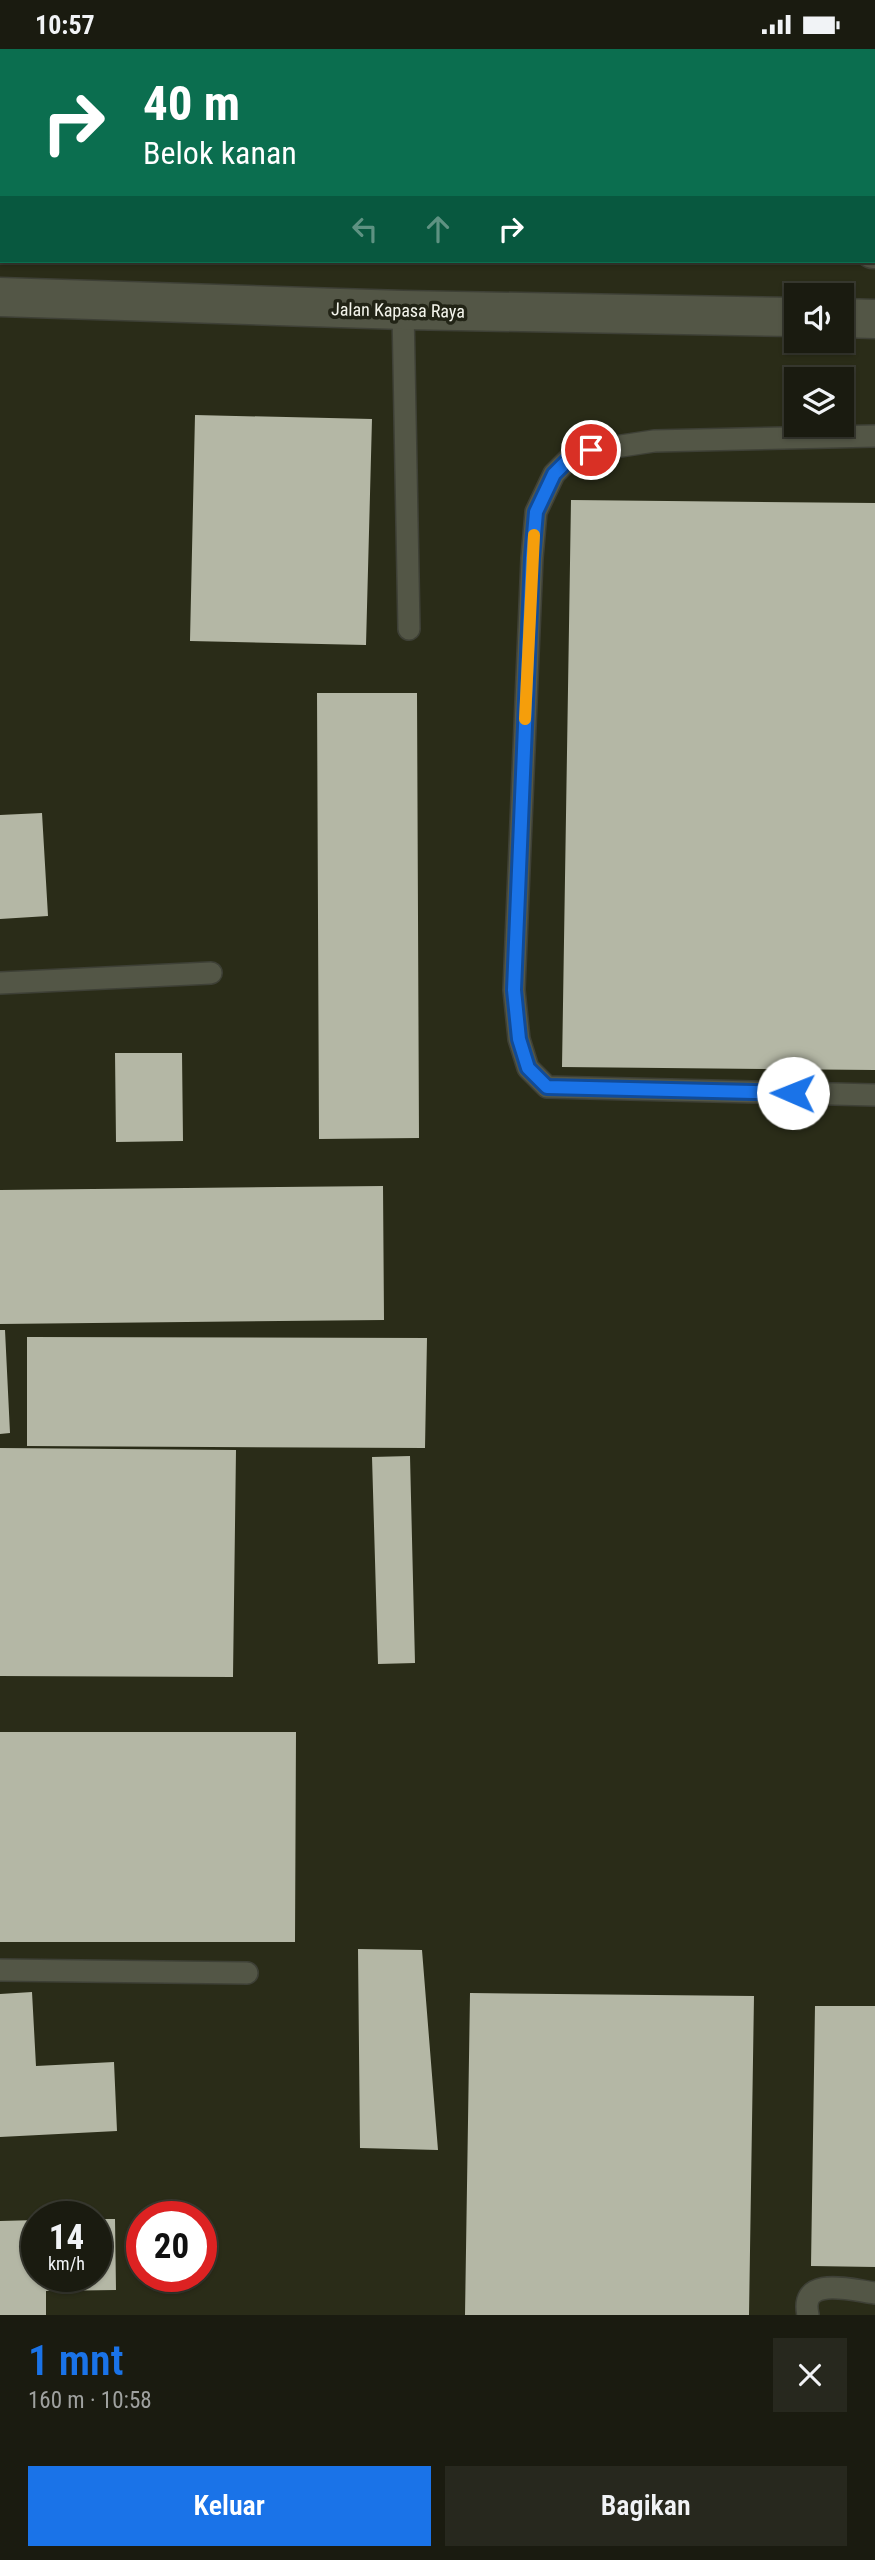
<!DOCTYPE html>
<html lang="id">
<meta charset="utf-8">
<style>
:root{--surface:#1a1b10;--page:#27281e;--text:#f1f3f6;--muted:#9fa19f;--line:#383930;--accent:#1a73e8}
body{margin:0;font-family:"Roboto Condensed",sans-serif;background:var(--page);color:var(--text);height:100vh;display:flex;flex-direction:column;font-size:26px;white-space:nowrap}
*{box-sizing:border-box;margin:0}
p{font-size:23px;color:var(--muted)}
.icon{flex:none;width:38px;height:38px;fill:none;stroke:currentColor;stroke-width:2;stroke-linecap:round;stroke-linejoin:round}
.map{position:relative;height:2266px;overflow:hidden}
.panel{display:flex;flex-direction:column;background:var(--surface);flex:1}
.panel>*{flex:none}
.banner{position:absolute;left:0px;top:0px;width:875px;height:214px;box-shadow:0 2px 5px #0004,0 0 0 2px var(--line);background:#0b6e4f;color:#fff;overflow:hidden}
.buttons{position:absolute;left:784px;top:234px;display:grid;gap:14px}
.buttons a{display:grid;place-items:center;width:70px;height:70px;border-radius:0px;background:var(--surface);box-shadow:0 2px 5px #0004,0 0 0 2px var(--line);font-size:35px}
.speed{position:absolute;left:21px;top:2152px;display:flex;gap:14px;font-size:35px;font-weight:700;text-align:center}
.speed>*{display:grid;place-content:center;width:91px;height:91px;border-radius:50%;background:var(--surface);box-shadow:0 2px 5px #0004,0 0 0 2px var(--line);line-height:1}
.speed small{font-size:18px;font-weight:400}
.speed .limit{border:10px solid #d22;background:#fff;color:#111}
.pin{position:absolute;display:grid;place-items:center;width:60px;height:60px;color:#fff;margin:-30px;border:4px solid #fff;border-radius:50%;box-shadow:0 2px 7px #0007}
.me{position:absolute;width:77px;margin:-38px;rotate:271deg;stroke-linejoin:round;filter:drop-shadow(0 0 5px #0008)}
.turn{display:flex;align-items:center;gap:24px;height:147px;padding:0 28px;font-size:32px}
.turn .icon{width:91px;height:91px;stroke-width:2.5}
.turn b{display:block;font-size:49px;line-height:60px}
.lanes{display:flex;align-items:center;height:66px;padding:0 28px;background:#0003;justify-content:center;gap:35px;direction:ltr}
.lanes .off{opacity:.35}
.round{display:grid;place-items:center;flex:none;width:74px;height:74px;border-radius:0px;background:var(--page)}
.summary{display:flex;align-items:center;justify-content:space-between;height:119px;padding:0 28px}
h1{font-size:42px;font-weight:600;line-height:52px;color:var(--accent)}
.button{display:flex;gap:14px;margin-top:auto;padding:14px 28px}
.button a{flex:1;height:80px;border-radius:0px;background:var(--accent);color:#fff;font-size:28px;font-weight:600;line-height:80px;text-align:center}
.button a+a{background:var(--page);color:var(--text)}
.status{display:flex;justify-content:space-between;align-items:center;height:49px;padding:0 35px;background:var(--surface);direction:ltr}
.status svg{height:19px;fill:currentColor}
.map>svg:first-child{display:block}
</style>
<div class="status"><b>10:57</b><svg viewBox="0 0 49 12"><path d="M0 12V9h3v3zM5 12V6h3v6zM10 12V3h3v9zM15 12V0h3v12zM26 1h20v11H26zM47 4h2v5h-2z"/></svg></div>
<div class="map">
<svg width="875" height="2266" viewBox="0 0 875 2266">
<rect width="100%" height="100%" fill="#222416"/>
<!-- built -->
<path fill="#2a2c18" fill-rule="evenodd" d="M0 0H875V2266H0ZM2 2H873V212H2ZM796 247H842V292H796ZM796 331H842V376H796ZM37 2168H96V2228H37ZM142 2168H201V2228H142Z"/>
<!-- building -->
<path fill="#b4b7a5" d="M195 366 372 370 366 596 190 592Z
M571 451 875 454V1021L562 1018Z
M317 644H417L419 1089 319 1090Z
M42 764 48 867 0 870V766Z
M115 1004H182L183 1092 116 1093Z
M383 1137 384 1271 0 1275V1141Z
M0 1281H5L10 1384 0 1385Z
M27 1288 427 1289 425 1399 27 1397Z
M0 1399 236 1401 233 1628 0 1627Z
M410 1407 415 1614 378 1615 372 1408Z
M0 1683H296L295 1893H0Z
M358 1900 422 1901 438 2101 360 2099Z
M32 1943 36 2017 114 2013 117 2082 0 2088V1945Z
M470 1944 754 1947 749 2266H465Z
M815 1957H875V2218L811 2217Z
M96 2170H115L116 2241 46 2242V2266H0V2172L37 2171V2228H96Z"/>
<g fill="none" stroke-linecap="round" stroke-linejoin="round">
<defs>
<path id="service" d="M185 2V0
M750 2V0
M0 52H2
M873 56H875
M403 261 409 580
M875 387 654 392 575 404 554 425 536 463 532 509 514 941 519 990 528 1019 547 1038 875 1046
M0 934 211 924
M0 1921 247 1924
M808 2266C799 2226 851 2241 875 2244"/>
<path id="secondary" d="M0 174H2
M873 200H875
M0 248 403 261 796 268
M842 269 875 270"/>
</defs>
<!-- service casing -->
<use href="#service" stroke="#3e4036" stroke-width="24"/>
<!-- secondary casing -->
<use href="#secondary" stroke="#3e4036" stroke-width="41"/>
<!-- service -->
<use href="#service" stroke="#535646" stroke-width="21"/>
<!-- secondary -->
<use href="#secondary" stroke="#535646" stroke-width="38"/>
</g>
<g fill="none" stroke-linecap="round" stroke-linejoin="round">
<defs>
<path id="route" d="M591 401 575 404 554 425 536 463 532 509 514 941 519 990 528 1019 547 1038 793 1044"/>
</defs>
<!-- route casing -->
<use href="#route" stroke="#114b97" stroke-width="18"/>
<!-- route -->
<use href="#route" stroke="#1a73e8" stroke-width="12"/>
<!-- slow -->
<path stroke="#f59e0b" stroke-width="12" d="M525 670 534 486"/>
</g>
<g text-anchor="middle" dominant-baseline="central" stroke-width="7" stroke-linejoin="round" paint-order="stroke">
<!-- street labels -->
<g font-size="18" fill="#f3f4eb" stroke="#222416">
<text transform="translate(398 261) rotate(1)">Jalan Kapasa Raya</text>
</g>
</g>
</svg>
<div class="buttons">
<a><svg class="icon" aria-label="sound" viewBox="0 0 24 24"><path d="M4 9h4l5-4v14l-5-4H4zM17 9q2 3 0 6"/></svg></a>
<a><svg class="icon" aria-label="layers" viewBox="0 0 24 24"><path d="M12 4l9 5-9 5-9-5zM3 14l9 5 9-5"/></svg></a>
</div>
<div class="speed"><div>14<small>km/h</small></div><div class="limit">20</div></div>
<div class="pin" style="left:591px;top:401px;background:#d93025"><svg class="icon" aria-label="arrive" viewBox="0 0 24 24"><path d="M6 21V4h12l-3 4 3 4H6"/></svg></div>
<svg class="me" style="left:793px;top:1044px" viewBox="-20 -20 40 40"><circle r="19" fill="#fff"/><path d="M0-13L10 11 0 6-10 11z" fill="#1a73e8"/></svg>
<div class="banner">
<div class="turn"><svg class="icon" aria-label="right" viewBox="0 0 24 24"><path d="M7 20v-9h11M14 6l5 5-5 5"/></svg><div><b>40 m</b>Belok kanan</div></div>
<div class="lanes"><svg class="icon off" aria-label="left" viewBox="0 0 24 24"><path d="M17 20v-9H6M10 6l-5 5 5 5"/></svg><svg class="icon off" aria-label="ahead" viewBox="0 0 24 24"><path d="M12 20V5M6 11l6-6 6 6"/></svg><svg class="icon" aria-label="right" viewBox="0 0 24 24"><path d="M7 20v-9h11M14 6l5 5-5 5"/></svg></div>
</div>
</div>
<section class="panel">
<div class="summary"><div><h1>1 mnt</h1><p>160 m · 10:58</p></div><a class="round"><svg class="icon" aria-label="close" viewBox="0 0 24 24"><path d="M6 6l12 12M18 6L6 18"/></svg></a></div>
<div class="button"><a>Keluar</a><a>Bagikan</a></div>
</section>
